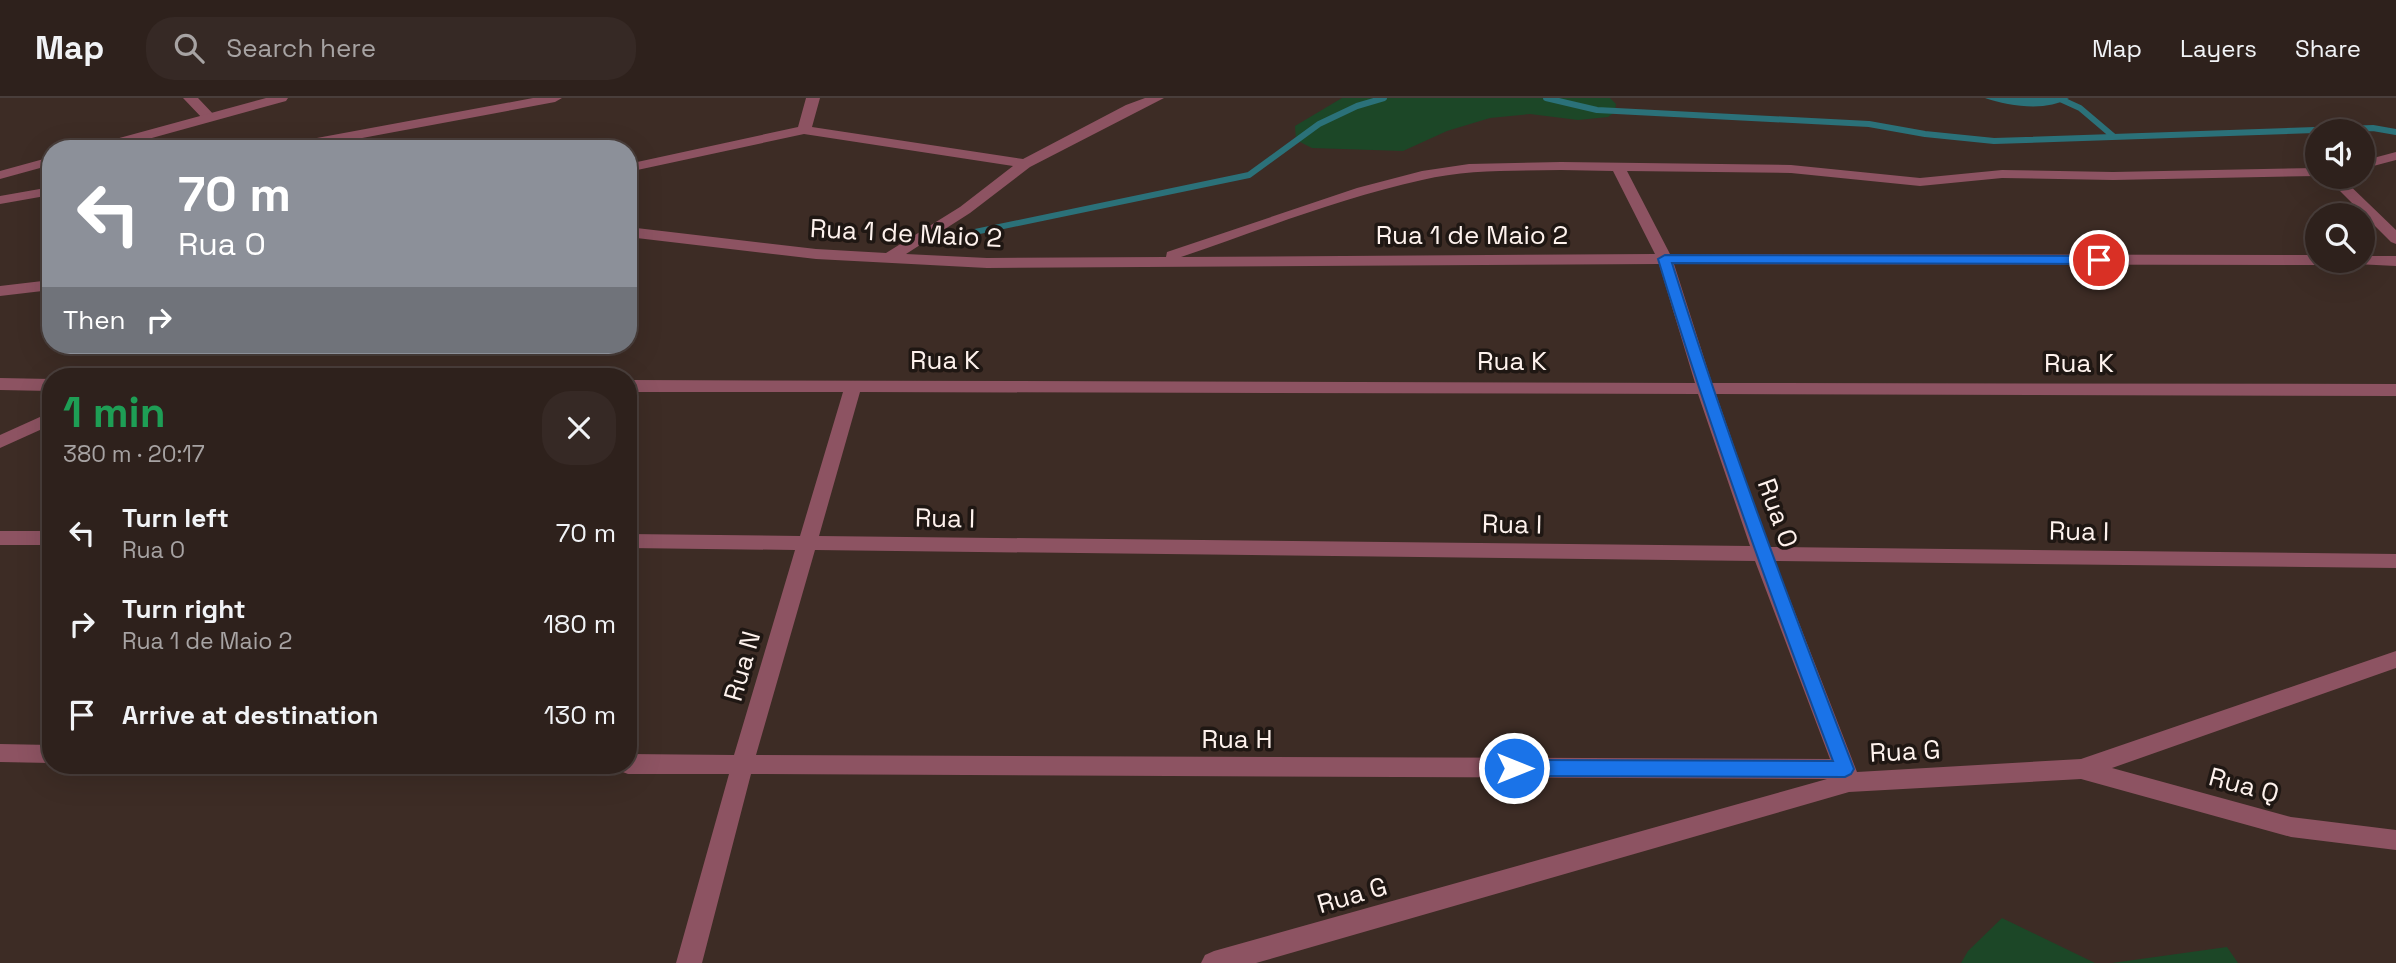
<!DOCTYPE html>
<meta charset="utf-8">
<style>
:root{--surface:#2e211c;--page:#362925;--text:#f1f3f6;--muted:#a7a3a3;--line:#493e3b}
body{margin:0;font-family:"Space Grotesk",sans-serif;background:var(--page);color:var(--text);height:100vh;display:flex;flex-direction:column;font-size:26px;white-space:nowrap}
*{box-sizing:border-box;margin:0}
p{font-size:23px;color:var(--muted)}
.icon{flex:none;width:38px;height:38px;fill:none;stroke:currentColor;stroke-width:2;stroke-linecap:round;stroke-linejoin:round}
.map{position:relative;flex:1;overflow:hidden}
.side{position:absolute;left:42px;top:270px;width:595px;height:406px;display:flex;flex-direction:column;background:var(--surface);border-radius:28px;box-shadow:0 7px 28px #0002,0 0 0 2px var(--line)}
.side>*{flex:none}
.hud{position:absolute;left:42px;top:42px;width:595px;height:214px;border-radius:28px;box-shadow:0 7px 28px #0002,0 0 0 2px var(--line);background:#8c9099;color:#fff;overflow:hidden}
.buttons{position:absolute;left:2305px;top:21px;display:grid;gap:14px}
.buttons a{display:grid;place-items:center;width:70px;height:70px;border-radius:50%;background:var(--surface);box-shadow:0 7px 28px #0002,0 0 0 2px var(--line);font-size:35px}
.pin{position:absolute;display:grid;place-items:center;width:60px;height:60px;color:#fff;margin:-30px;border:4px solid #fff;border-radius:50%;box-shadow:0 2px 7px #0007}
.me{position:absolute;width:77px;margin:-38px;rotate:90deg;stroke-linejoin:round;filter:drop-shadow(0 0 5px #0008)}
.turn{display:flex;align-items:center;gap:24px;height:147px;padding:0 21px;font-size:32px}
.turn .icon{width:91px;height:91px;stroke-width:2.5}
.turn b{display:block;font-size:49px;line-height:60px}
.then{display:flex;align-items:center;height:66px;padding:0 21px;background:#0003;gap:14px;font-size:26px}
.round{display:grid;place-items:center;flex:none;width:74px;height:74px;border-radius:28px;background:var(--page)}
.headline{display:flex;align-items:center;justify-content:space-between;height:119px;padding:0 21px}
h1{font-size:42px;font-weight:700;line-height:52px;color:#1e9e55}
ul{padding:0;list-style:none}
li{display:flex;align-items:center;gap:21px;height:91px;padding:0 21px}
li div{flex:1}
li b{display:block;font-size:26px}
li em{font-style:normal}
header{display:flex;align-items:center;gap:42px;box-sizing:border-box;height:98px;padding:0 35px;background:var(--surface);border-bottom:2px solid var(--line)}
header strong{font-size:33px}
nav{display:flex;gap:38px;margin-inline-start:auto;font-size:24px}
.search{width:490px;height:63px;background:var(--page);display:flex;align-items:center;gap:18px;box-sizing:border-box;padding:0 24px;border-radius:28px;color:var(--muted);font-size:26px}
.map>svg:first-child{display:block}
</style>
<header>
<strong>Map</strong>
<div class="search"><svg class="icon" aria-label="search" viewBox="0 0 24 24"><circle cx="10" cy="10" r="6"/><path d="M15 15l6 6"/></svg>Search here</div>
<nav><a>Map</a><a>Layers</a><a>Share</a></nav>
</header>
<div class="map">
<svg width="2396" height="865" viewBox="0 0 2396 865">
<rect width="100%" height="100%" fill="#3d2c25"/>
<!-- green -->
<path fill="#1c4727" d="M1342 0H1610L1616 6 1615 14 1608 19 1578 22 1530 16 1490 20 1447 33 1403 53 1312 50 1296 42 1295 28Z
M2002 820 2095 865H1961L1968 853Z
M2227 849 2238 865H2112Z"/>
<!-- water -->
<path fill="#2b7179" d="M1985 0H2069C2046 14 2009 8 1985 0Z"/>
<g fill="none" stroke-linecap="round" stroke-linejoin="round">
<!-- stream -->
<path stroke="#2b7179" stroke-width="6" d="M1546 0 1597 12 1869 26 1925 36 1994 43 2373 30 2396 34
M2058 0 2080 10 2113 38
M922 145 1249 77 1319 26 1357 8 1384 0"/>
<!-- minor -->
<path fill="#8d5362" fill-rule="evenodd" d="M183 0H198L216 19 214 22H204Z
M533 0H562L555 4 303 51H272L279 47Z
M806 0H820L812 29 1023 61 1126 7 1145 0H1164L1030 69 970 115 906 156 987 160 1166 159 1167 154 1357 90 1422 73 1469 66 1561 64 1791 67 1920 80 2002 72 2113 74 2317 70V78L2113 82 2002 80 1920 88 1791 75 1627 73 1670 156 2317 157V163H2324L2317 167 1674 166 1712 285 2396 286V298L1716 296 1769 449 2396 456V470L1775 463 1857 674 2081 661 2396 553V570L2112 670 2291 719 2396 732V752L2291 739 2081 681 1849 694 1256 865H1201L1205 857 1214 853 1827 681 751 676 702 865H676L729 676H628L620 673 617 667H628V656L734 657 795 452 628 450V436L800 438 843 294H628V282L1695 285 1659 166 987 170 816 161 628 139V129L816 151 886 155 960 109 1013 68 804 36 628 74V66L798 29ZM1561 72 1613 73 1655 156 1181 159C1260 132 1340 100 1422 82 1467 71 1515 73 1561 72ZM860 294 1698 296 1750 448 819 438ZM815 452 1755 463 1830 661 756 657Z
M2396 54V62L2362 71V63Z
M2326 79H2341L2396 132V146L2391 144Z
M51 89V97L0 106V98Z
M2362 158H2396V168L2356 166 2354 163H2362Z
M51 182V192L0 198V188Z
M0 280 51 281V293L0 292Z
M51 314V327L0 350V337Z
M0 433H51V447H0Z
M0 646 51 647V665L0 664Z"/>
<!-- tertiary -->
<path fill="#8d5362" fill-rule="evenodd" d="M266 0H288L286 3 112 51H88L90 48Z
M51 59V67L0 81V73Z"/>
</g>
<!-- route -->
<path fill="#1a73e8" stroke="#114b97" stroke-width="2" d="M1665 157 2099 158 2106 162 2099 166 1672 165C1726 336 1789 503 1854 671L1851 676 1845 679 1514 678 1508 676 1505 670 1508 664 1514 662 1833 663C1770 497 1710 331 1658 161Z"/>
<g text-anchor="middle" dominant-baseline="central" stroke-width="7" stroke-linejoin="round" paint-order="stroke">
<!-- street labels -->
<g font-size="26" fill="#fef2ed" stroke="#1f1713">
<text transform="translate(906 135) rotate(3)">Rua 1 de Maio 2</text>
<text x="1472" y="137">Rua 1 de Maio 2</text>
<text x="945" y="262">Rua K</text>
<text x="1512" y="263">Rua K</text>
<text x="2079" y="265">Rua K</text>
<text transform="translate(1778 415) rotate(70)">Rua O</text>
<text transform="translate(945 420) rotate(1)">Rua I</text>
<text transform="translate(1512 426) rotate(1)">Rua I</text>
<text transform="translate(2079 433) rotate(1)">Rua I</text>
<text transform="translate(742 568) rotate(-74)">Rua N</text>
<text x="1237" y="641">Rua H</text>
<text transform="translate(1905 653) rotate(-3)">Rua G</text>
<text transform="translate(2244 687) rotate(15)">Rua Q</text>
<text transform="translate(1352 797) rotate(-16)">Rua G</text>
</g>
</g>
</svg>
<div class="buttons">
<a><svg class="icon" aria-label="sound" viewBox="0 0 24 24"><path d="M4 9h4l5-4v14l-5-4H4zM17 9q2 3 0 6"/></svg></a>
<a><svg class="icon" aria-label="search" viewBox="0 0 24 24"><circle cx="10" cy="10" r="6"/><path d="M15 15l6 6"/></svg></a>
</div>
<div class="pin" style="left:2099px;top:162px;background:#d93025"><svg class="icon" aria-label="arrive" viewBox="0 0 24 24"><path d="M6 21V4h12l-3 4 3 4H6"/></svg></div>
<svg class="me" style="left:1514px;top:670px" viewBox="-20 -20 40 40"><circle r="17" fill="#1a73e8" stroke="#fff" stroke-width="3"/><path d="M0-11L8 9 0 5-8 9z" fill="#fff"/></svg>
<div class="hud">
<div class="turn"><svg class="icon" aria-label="left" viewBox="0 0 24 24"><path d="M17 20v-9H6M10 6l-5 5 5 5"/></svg><div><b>70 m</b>Rua O</div></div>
<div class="then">Then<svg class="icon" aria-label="right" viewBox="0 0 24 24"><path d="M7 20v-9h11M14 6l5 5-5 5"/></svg></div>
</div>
<section class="side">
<div class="headline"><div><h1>1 min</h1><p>380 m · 20:17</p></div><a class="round"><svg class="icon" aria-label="close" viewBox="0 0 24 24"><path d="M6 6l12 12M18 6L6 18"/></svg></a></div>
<ul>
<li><svg class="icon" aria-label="left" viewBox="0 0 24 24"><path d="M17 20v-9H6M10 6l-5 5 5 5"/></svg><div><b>Turn left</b><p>Rua O</p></div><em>70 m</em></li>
<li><svg class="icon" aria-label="right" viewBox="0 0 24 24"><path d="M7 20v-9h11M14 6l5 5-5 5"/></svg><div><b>Turn right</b><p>Rua 1 de Maio 2</p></div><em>180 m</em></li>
<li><svg class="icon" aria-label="arrive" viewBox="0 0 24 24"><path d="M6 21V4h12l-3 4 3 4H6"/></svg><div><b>Arrive at destination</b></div><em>130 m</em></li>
</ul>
</section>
</div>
